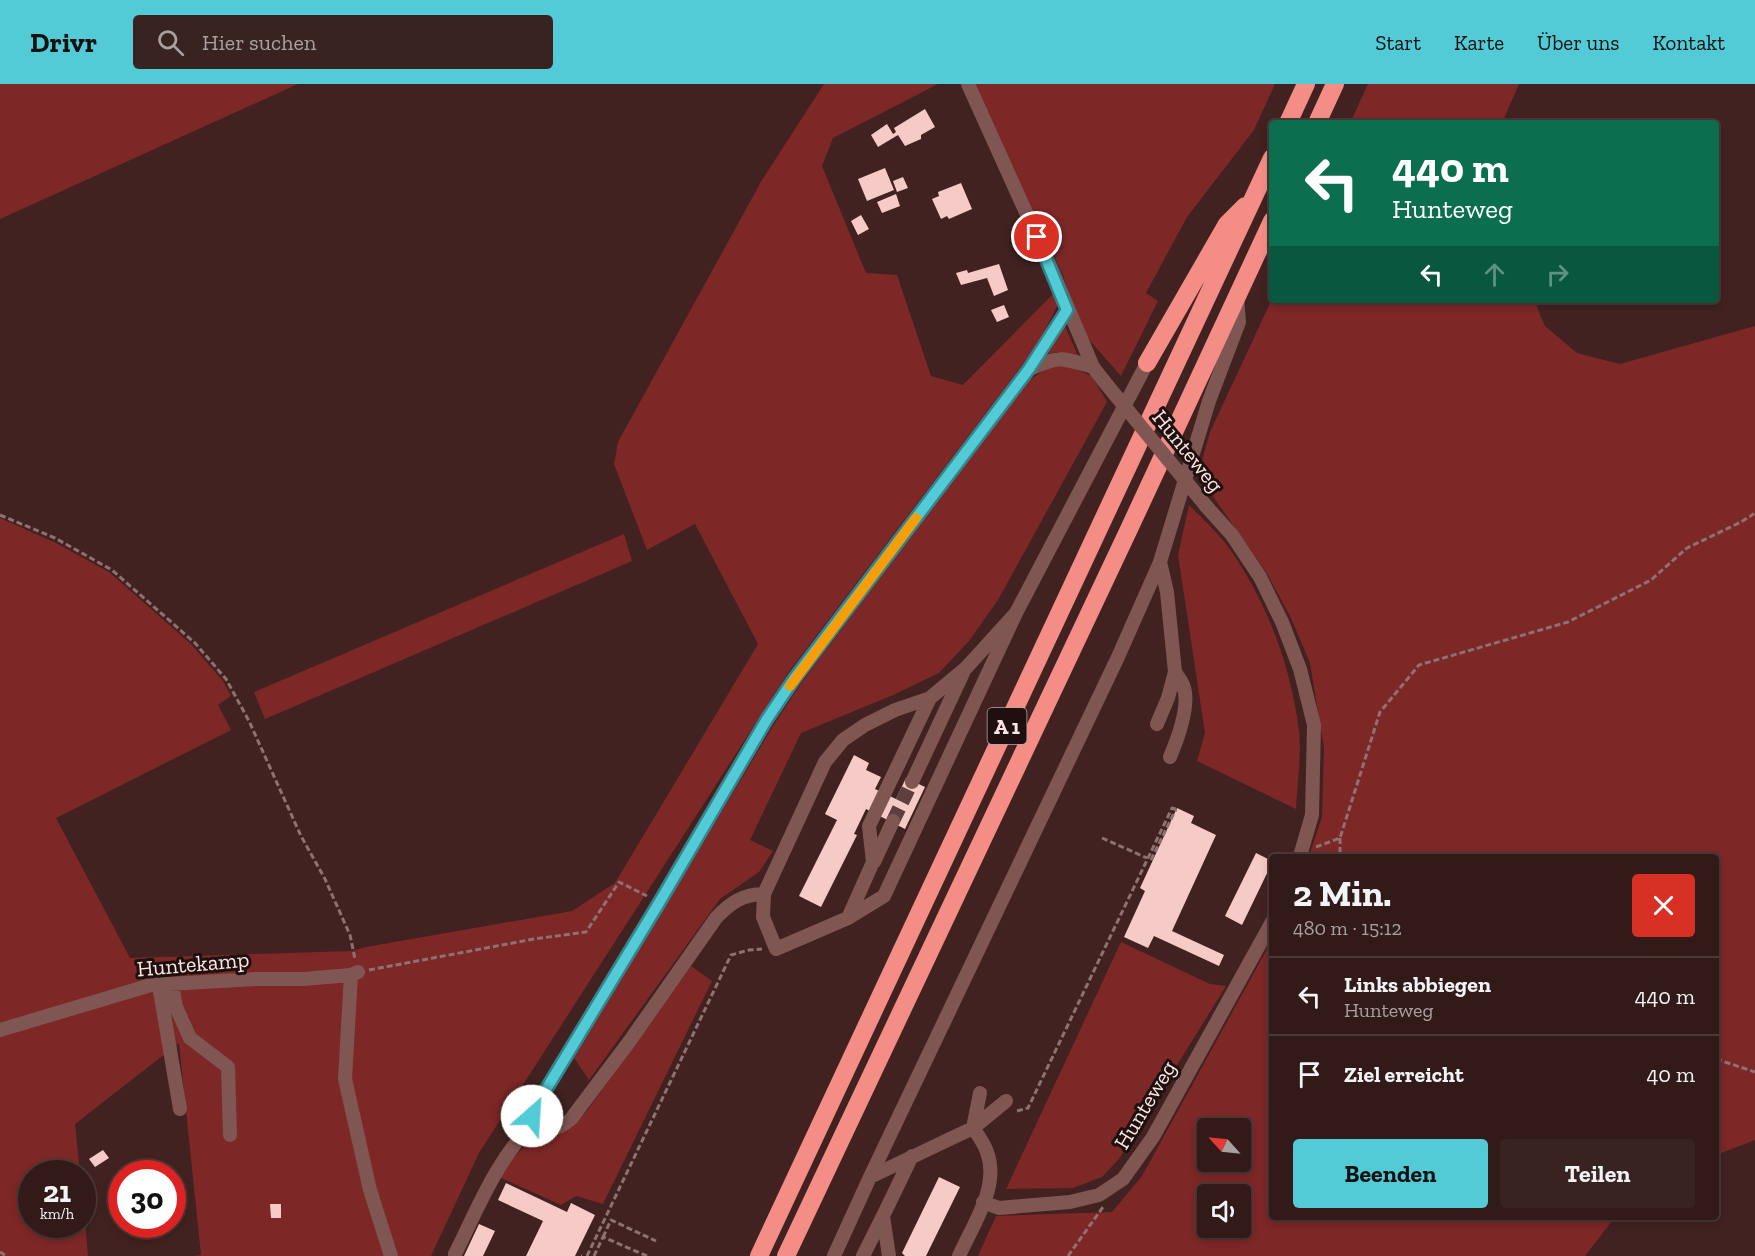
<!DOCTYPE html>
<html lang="de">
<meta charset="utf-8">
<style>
:root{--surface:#311a18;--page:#392321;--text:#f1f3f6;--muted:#a8a1a2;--line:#4c3837;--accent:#52cbd7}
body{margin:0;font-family:"Zilla Slab",serif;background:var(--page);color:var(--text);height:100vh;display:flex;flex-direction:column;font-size:22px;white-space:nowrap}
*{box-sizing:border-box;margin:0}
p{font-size:20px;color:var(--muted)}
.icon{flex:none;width:33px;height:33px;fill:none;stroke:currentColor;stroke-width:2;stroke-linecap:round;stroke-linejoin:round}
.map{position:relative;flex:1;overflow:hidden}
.drawer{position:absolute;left:1269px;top:770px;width:450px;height:366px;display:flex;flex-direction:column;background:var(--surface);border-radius:6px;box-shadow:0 3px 9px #0003,0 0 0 2px var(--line)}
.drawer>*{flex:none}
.top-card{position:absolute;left:1269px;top:36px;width:450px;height:183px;border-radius:6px;box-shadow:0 3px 9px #0003,0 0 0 2px var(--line);background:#0b6e4f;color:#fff;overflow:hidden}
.needle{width:39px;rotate:297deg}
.tools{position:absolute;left:1197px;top:1034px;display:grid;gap:12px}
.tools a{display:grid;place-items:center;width:54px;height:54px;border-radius:6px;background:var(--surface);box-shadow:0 3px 9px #0003,0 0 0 2px var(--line);font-size:30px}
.speed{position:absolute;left:18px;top:1076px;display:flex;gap:12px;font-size:30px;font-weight:700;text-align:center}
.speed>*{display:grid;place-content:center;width:78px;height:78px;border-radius:50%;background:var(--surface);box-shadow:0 3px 9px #0003,0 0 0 2px var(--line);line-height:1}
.speed small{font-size:15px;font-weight:400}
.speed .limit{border:9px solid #d22;background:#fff;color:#111}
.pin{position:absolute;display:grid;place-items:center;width:51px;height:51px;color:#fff;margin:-26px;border:3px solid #fff;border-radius:50%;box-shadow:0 2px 6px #0007}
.me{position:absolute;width:66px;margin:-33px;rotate:26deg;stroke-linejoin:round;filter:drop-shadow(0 0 4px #0008)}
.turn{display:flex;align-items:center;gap:21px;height:126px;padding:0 24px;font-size:27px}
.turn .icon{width:78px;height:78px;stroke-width:2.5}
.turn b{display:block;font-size:42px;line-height:51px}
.lanes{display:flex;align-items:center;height:57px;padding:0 24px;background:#0003;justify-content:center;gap:30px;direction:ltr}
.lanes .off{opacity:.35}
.round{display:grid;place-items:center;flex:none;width:63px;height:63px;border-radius:6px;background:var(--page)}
.overview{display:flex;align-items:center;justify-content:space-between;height:102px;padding:0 24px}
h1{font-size:36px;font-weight:800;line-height:45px}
.button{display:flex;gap:12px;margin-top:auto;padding:12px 24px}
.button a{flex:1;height:69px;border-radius:6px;background:var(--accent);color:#111;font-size:24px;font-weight:800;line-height:69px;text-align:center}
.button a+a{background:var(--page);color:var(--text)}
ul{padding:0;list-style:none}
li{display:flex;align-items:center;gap:18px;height:78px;padding:0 24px;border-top:2px solid var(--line)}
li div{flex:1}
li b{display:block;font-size:22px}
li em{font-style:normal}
header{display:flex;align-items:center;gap:36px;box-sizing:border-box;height:84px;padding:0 30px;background:var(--accent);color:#111}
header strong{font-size:28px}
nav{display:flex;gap:33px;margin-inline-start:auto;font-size:21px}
.search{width:420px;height:54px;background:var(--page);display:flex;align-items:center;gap:15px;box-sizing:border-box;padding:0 21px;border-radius:6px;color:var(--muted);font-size:22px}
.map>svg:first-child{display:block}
</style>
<header>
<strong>Drivr</strong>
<div class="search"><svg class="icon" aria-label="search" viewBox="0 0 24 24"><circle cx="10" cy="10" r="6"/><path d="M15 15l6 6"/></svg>Hier suchen</div>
<nav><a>Start</a><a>Karte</a><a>Über uns</a><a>Kontakt</a></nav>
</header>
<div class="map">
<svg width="1755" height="1172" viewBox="0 0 1755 1172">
<rect width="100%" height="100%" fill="#412220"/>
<!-- green -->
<path fill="#7d2727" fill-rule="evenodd" d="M0 0H298L0 135Z
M824 0H938L833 54 822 82 866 189 897 191 931 292 963 301 1055 208 1060 216 1039 259 788 589 479 1069 431 1172H194L201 1171 179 959 75 1040 80 1089H32V1140H82L83 1117 88 1172H0V434L54 458 109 488 191 560 223 597 231 612 218 621 231 646 56 734 130 874 351 867 366 863 572 827 615 799 758 560 695 440 647 466 614 380 618 358 762 96Z
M973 0H1275L1254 46 1187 133 1146 209 1158 217 1121 292 1082 248 1063 191Z
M1368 0H1519L1502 39H1350Z
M1272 215 1534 216 1545 242 1577 269 1620 280 1755 242V1056L1716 1071V772H1309L1322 733 1324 664 1310 579 1291 534 1266 488 1198 391 1210 348Z
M1064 240 1079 274 1058 268 1048 270Z
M1050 282H1068L1092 292 1107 318 998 516 969 557 939 589 893 611 801 649 750 756 773 767 759 788 720 815 589 996 574 974 773 642 802 598 1028 297Z
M1189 421C1202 434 1216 447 1227 461 1266 515 1291 581 1299 647 1302 669 1297 701 1296 725L1197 677 1205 649 1178 471Z
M624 450 632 477 265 635 254 608Z
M1272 856V1132L1615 1133 1585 1172H978L996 1132 1112 1128 1142 1092ZM1208 1044H1240V1077H1208ZM1208 1110H1240V1143H1208Z
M1121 858 1210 900 1226 902 1119 1075 1102 1093 1073 1104 1006 1105Z
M691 882 712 897 603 1120 576 1112 561 1121 499 1093 507 1080 529 1058 563 1047 587 1027Z"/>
<!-- building -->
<path fill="#f6cac6" d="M925 25 935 43 921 51V55L905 62 898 51 878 63 871 51 887 40 893 50 896 48 894 44Z
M885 84 894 106 867 117 858 95Z
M903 93 908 104 897 108 893 97Z
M961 99 972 125 949 135 947 132 941 135 932 115 939 112 938 108Z
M896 110 900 122 882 129 877 118Z
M861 131 869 145 858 151 851 137Z
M999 180 1008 206 994 212 987 194 961 201 956 189 967 186 968 189Z
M1004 221 1009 233 997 238 991 226Z
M854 671 869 679 866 686 881 693 875 705 896 715 906 694 925 703 905 745 866 725 854 750 857 751 821 823 799 812 837 736 825 730Z
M1177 724 1194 732 1191 739 1216 751 1172 847 1224 871 1219 882 1154 852 1148 864 1124 853 1145 807 1140 804Z
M1256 769 1272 777V779L1242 841 1225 832Z
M103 1066 109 1074 95 1083 89 1075Z
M939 1093 960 1103 926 1172H905L902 1169Z
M506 1099 567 1128 571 1119 595 1131 575 1172H526L543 1137 498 1116Z
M270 1120H281V1134H271Z
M479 1140 495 1147 483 1172H464Z"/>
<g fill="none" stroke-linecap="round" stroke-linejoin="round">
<!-- minor-tunnel -->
<path stroke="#5d3f3d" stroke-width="14" stroke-dasharray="14 7" stroke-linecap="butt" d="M893 737 912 698"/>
<!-- path -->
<path stroke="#8d7270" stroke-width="3" stroke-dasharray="6 3" stroke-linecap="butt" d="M0 431 55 454 112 486 195 559 226 595 249 637 301 752 325 795 350 851 355 875
M1102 754 1147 774
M1340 754V772
M1316 763 1340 754 1380 628 1419 581 1568 538 1651 496 1687 464 1741 438 1755 429
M1151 776 1176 725
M369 886 534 855 586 848 619 798 647 812
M1716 975 1755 988
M1017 1027 1028 1024 1172 724 1176 725
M603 1153 611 1136 656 1157
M0 1168 6 1172
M581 1172H582
M587 1172 731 871 749 866 762 865
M594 1172 603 1153 647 1172
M1068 1172 1103 1123"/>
<!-- minor -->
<path stroke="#805653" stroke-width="14" d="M968 0 1052 186 1093 283 1103 296
M1030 285C1059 271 1062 274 1093 283
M1206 422 1232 451 1260 493 1282 538 1300 585 1314 641 1312 731 1300 772
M930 614 895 626 865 641 843 656 825 678 764 810 763 833 776 865 848 834 873 778 869 742 930 614 966 584 1016 529
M1157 640 1168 614 1175 588 1167 508 1160 478
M1170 673C1178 654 1191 620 1183 601 1182 597 1177 592 1175 588
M912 698 963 589
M874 778 893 737
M764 810C743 810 730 819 716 834L629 958 571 1035C558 1046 542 1052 532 1032L536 1022 659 819 767 635 794 595 1029 285 1067 227
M848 834 884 812 1016 529 1147 279
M351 891 345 995 370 1106 391 1172
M172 900 176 923 190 954 228 983 230 1051
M159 901 180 1025
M0 946 151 901 257 895H303L351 891 358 888
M870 1093 1118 573 1160 478 1209 317 1239 238 1237 213
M983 1118 999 1124 1070 1118 1099 1111 1123 1095 1153 1053 1272 838
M455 1170C478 1124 497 1074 535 1038
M834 1172 870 1093 973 1044 1006 1017
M863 1172 883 1132
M889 1172 883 1132 912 1072
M959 1172C973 1140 1000 1103 987 1068 984 1059 978 1051 973 1044L980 1009"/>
<!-- highway -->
<path stroke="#f38d86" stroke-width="18" d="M1288 39 1306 0
M1317 39 1335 0
M1147 279 1227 140 1245 122
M759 1172 1272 74
M786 1172 1130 443 1272 137"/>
<!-- minor-bridge -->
<path stroke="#805653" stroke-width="14" d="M1103 296 1206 422"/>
</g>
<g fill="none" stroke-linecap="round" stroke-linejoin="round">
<defs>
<path id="route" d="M532 1032 536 1022 659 819 767 635 794 595 1029 285 1067 226 1037 153"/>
</defs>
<!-- route casing -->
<use href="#route" stroke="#35848c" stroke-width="15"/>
<!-- route -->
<use href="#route" stroke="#52cbd7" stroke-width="10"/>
<!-- slow -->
<path stroke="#f59e0b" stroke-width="10" d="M790 602 916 434"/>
</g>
<g text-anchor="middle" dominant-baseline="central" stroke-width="6" stroke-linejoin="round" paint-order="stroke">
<!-- shield labels -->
<rect fill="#1e100f" stroke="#b9a6a4" stroke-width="1.5" x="987.5" y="624" width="39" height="36" rx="4.5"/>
<g font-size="21" font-weight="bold" fill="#fce6e4">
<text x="1007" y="642">A 1</text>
</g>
<!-- street labels -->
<g font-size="22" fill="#fce6e4" stroke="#1e100f">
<text transform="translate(1188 367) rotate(51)">Hunteweg</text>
<text transform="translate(193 880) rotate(-5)">Huntekamp</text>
<text transform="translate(1145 1021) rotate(-59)">Hunteweg</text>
</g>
</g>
</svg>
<div class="tools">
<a><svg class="needle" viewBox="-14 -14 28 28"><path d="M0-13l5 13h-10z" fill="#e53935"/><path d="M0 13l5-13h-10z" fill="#a8a1a2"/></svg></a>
<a><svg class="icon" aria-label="sound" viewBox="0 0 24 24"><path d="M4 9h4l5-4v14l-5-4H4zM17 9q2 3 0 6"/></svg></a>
</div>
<div class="speed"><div>21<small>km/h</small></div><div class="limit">30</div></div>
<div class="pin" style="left:1037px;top:153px;background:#d93025"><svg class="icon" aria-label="arrive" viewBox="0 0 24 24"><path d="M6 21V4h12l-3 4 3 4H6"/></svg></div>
<svg class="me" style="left:532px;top:1032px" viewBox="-20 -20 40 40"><circle r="19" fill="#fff"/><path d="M0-13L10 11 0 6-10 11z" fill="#52cbd7"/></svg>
<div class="top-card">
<div class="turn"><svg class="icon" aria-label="left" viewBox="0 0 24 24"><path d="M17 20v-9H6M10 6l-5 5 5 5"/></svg><div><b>440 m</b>Hunteweg</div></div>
<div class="lanes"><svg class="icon" aria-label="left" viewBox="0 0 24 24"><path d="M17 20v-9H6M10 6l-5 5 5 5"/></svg><svg class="icon off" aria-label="ahead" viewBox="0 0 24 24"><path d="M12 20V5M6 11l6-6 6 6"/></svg><svg class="icon off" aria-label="right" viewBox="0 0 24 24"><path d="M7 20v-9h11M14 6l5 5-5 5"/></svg></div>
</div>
<section class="drawer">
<div class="overview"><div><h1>2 Min.</h1><p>480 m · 15:12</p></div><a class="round" style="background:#d93025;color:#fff"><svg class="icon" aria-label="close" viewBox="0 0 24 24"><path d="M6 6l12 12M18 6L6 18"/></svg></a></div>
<ul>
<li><svg class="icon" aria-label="left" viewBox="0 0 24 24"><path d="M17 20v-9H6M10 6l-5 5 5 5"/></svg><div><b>Links abbiegen</b><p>Hunteweg</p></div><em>440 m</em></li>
<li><svg class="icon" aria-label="arrive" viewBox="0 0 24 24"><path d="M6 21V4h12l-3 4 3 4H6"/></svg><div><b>Ziel erreicht</b></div><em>40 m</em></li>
</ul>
<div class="button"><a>Beenden</a><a>Teilen</a></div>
</section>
</div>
